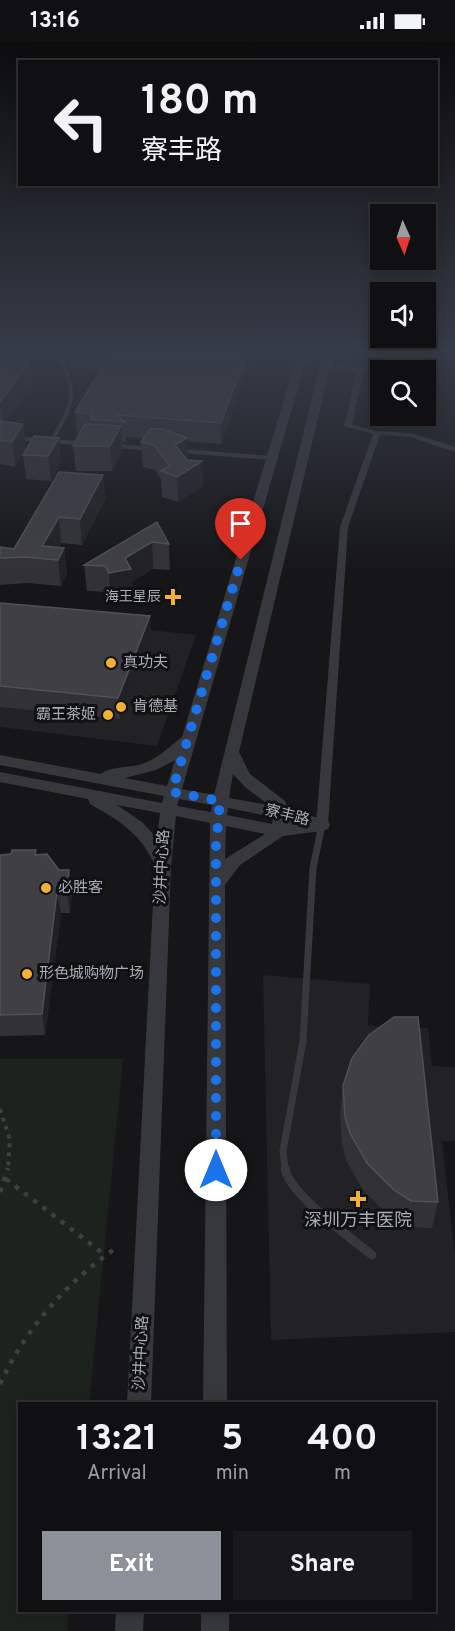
<!DOCTYPE html>
<meta charset="utf-8">
<style>
:root{--surface:#101012;--page:#19191b;--text:#f1f3f6;--muted:#9c9d9f;--line:#303032;--accent:#8c9099}
body{margin:0;font-family:Overpass,"Noto Sans SC",sans-serif;background:var(--page);color:var(--text);height:100vh;display:flex;flex-direction:column;font-size:22px;white-space:nowrap}
*{box-sizing:border-box;margin:0}
p{font-size:20px;color:var(--muted)}
.icon{flex:none;width:33px;height:33px;fill:none;stroke:currentColor;stroke-width:2;stroke-linecap:round;stroke-linejoin:round}
.map{position:relative;flex:1;overflow:hidden}
.details{position:absolute;left:18px;top:1360px;width:418px;height:210px;display:flex;flex-direction:column;background:var(--surface);border-radius:0px;box-shadow:0 3px 15px #0003,0 0 0 2px var(--line)}
.details>*{flex:none}
.top-card{position:absolute;left:18px;top:18px;width:420px;height:126px;border-radius:0px;box-shadow:0 3px 15px #0003,0 0 0 2px var(--line);background:#101012;color:var(--text);overflow:hidden}
.needle{width:39px;rotate:177deg}
.buttons{position:absolute;left:370px;top:162px;display:grid;gap:12px}
.buttons a{display:grid;place-items:center;width:66px;height:66px;border-radius:0px;background:var(--surface);box-shadow:0 3px 15px #0003,0 0 0 2px var(--line);font-size:30px}
.pin{position:absolute;display:grid;place-items:center;width:51px;height:51px;color:#fff;margin:-62px -26px;border-radius:50% 50% 50% 0;rotate:-45deg;box-shadow:0 0 6px #0007}
.pin .icon{rotate:45deg}
.me{position:absolute;width:66px;margin:-33px;rotate:0deg;stroke-linejoin:round;filter:drop-shadow(0 0 4px #0008)}
.turn{display:flex;align-items:center;gap:21px;height:126px;padding:0 24px;font-size:27px}
.turn .icon{width:78px;height:78px;stroke-width:2.5}
.turn b{display:block;font-size:42px;line-height:51px}
.eta{display:flex;justify-content:space-evenly;align-items:center;height:102px;text-align:center}
.eta b{font-size:36px;font-weight:700;line-height:42px}
.button{display:flex;gap:12px;margin-top:auto;padding:12px 24px}
.button a{flex:1;height:69px;border-radius:0px;background:var(--accent);color:#fff;font-size:24px;font-weight:700;line-height:69px;text-align:center}
.button a+a{background:var(--page);color:var(--text)}
.status{display:flex;justify-content:space-between;align-items:center;height:42px;padding:0 30px;background:var(--surface);direction:ltr}
.status svg{height:16px;fill:currentColor}
.map>svg:first-child{display:block}
</style>
<div class="status"><b>13:16</b><svg viewBox="0 0 49 12"><path d="M0 12V9h3v3zM5 12V6h3v6zM10 12V3h3v9zM15 12V0h3v12zM26 1h20v11H26zM47 4h2v5h-2z"/></svg></div>
<div class="map">
<svg width="455" height="1589" viewBox="0 0 455 1589">
<rect width="100%" height="100%" fill="#161618"/>
<!-- built -->
<path fill="#222225" d="M0 572 196 593 157 704 0 685Z
M263 933 370 942 368 984 428 986 432 1024 455 1025V1099H442L455 1215V1290L271 1298Z"/>
<!-- green -->
<path fill="#1c231d" d="M0 1017H123L89 1362H20V1569H69L67 1589H0Z"/>
<g fill="none" stroke-linecap="round" stroke-linejoin="round">
<!-- path-far1 -->
<path stroke="#3d3f44" stroke-width="4" stroke-dasharray="4 5" stroke-linecap="butt" d="M0 1067 10 1098 8 1127"/>
<!-- path -->
<path stroke="#3d3f44" stroke-width="4.5" stroke-dasharray="4.5 7" stroke-linecap="butt" d="M6 1137 105 1213
M0 1150 8 1126
M0 1342C26 1286 66 1241 116 1206"/>
<!-- service-far2 -->
<path stroke="#37383d" stroke-width="4" d="M51 399C77 358 76 352 58 308"/>
<!-- service-far1 -->
<path stroke="#37383d" stroke-width="7" d="M285 1127 283 1109 303 999 313 826 322 783"/>
<!-- service -->
<path stroke="#37383d" stroke-width="9" d="M285 1126C288 1151 351 1196 372 1213"/>
<!-- minor -->
<path fill="#37383d" fill-rule="evenodd" d="M325 322 361 325 364 327 352 383 377 389 411 391 455 405V410L410 395 380 393 348 485 328 783 322 787 316 783 340 485 373 392 344 384 357 329 323 325V323Z
M0 393 272 414 276 416 272 418 0 397Z"/>
<!-- tertiary -->
<path fill="#37383d" fill-rule="evenodd" d="M299 308H309L182 747 214 753 324 308H334L239 710 250 732 285 759 288 767 328 779 330 783 328 787 322 789 283 794 240 823 225 843 227 1362H203L210 781 176 774 171 824 151 1362H127L155 823C140 791 120 779 90 762L88 757 0 740V730L162 761 164 754 0 723V713L101 732C110 724 130 726 142 722 159 716 169 705 182 695ZM175 718 167 744 125 736 156 728ZM233 732 245 745 269 763 229 756ZM179 757 212 763 211 770 177 764ZM117 763 160 771 157 796 142 780ZM228 766 273 775 272 782 227 773ZM226 784 265 792 225 817Z
M116 1569H144L143 1589H115Z
M201 1569H229V1589H201Z"/>
</g>
<!-- wall -->
<path fill="#323236" d="M68 308H255L221 402 187 399V418L202 419 203 444 178 460 162 455 161 437 155 428 143 425 141 400 144 396 126 395V400H122V409L112 429H76L73 404 80 391H77L75 370 101 328 70 325Z
M0 315 34 340 6 380 26 406 15 425 0 422Z
M34 394 61 420 51 439 26 437 23 413Z
M103 433 105 458 82 503 61 501 59 505 64 506 67 532 61 544 27 541 0 543V505L14 507Z
M157 480 169 502 170 528 153 527 132 540 133 553 111 558 107 550 87 549 84 523Z
M0 561 150 574 151 595 120 677 0 665Z
M0 813H37L72 850 70 871H61L45 993 0 994Z
M343 1044 438 1160 432 1186 405 1185 389 1174 363 1148 346 1118 342 1102 340 1071Z"/>
<!-- shaded-wall -->
<path fill="#212124" d="M248 308H255L221 402V381Z
M32 317 34 340 3 385 0 360Z
M23 382 26 406 15 425 12 400Z
M121 384 122 409 112 429 110 404Z
M59 396 61 420 51 439 48 414Z
M187 396 188 421 175 403Z
M202 419 203 444 178 460 177 435Z
M103 433 105 458 82 503 80 477Z
M59 475 61 501 52 517 42 504Z
M152 500 153 527 132 540 133 553 111 558 109 531 125 516Z
M64 506 67 532 61 544 58 518Z
M150 574 151 595 120 677 118 656Z
M69 828 72 850 70 871 67 850Z
M57 850 61 871 45 993 42 972Z"/>
<!-- building -->
<path fill="#3f3f44" stroke="#4f5156" stroke-width="1.5" d="M103 308H248L221 381 116 373 125 380 90 377 92 372 75 370 112 309Z
M0 315 32 317 0 360Z
M0 379 23 382 12 400 0 398Z
M85 382 121 384 110 404H73Z
M150 387H162L187 396 175 403 187 418 202 419 177 435 161 429 170 424 154 403 141 400Z
M34 394 59 396 48 414 23 413Z
M59 430 103 433 80 477 59 475 42 504 64 506 58 518 24 515 0 516V505L14 507Z
M157 480 169 502 152 500 125 516 131 527 109 531 105 524 84 523Z
M0 561 150 574 118 656 0 644Z
M12 808H36L35 813 47 812 59 828H69L67 850H57L42 972 0 973V813L11 812Z
M394 975H418L438 1160 411 1159 394 1148 367 1121 350 1091 345 1075 343 1044 352 1016 369 993Z"/>
<!-- sky -->
<linearGradient id="sky" x2="0" y2="1"><stop stop-color="#0c0c0d"/><stop offset="0.58" stop-color="#363c48"/><stop offset="1" stop-color="#363c48" stop-opacity="0"/></linearGradient>
<rect width="455" height="531" fill="url(#sky)"/>
<g fill="none" stroke-linecap="round" stroke-linejoin="round">
<!-- route -->
<path stroke="#1a73e8" stroke-width="10" stroke-dasharray="0 18" d="M216 1128V804L220 759 172 750 241 518"/>
</g>
<!-- markers -->
<g fill="#f2b134" stroke="#111113" stroke-width="2">
<path d="M170 546h6v6h6v6h-6v6h-6v-6h-6v-6h6z"/>
<circle cx="111" cy="621" r="6"/>
<circle cx="121" cy="665" r="6"/>
<circle cx="108" cy="673" r="6"/>
<circle cx="46" cy="846" r="6"/>
<circle cx="27" cy="932" r="6"/>
<path d="M355 1148h6v6h6v6h-6v6h-6v-6h-6v-6h6z"/>
</g>
<g text-anchor="middle" dominant-baseline="central" stroke-width="6" stroke-linejoin="round" paint-order="stroke">
<!-- far-poi labels -->
<g font-size="14" fill="#a8adb8" stroke="#111113" text-anchor="end">
<text x="161" y="555">海王星辰</text>
</g>
<!-- poi labels -->
<g font-size="15" fill="#a8adb8" stroke="#111113" text-anchor="start">
<text x="123" y="621">真功夫</text>
<text x="133" y="665">肯德基</text>
<text x="96" y="673" text-anchor="end">霸王茶姬</text>
<text x="58" y="846">必胜客</text>
<text x="39" y="932">形色城购物广场</text>
</g>
<!-- street labels -->
<g font-size="15" fill="#a8adb8" stroke="#111113">
<text transform="translate(287 774) rotate(14)">寮丰路</text>
<text transform="translate(163 825) rotate(-87)">沙井中心路</text>
<text transform="translate(142 1311) rotate(-87)">沙井中心路</text>
</g>
<!-- near-poi labels -->
<g font-size="18" fill="#a8adb8" stroke="#111113">
<text x="358" y="1179">深圳万丰医院</text>
</g>
</g>
</svg>
<div class="buttons">
<a><svg class="needle" viewBox="-14 -14 28 28"><path d="M0-13l5 13h-10z" fill="#e53935"/><path d="M0 13l5-13h-10z" fill="#9c9d9f"/></svg></a>
<a><svg class="icon" aria-label="sound" viewBox="0 0 24 24"><path d="M4 9h4l5-4v14l-5-4H4zM17 9q2 3 0 6"/></svg></a>
<a><svg class="icon" aria-label="search" viewBox="0 0 24 24"><circle cx="10" cy="10" r="6"/><path d="M15 15l6 6"/></svg></a>
</div>
<div class="pin" style="left:241px;top:518px;background:#d93025"><svg class="icon" aria-label="arrive" viewBox="0 0 24 24"><path d="M6 21V4h12l-3 4 3 4H6"/></svg></div>
<svg class="me" style="left:216px;top:1128px" viewBox="-20 -20 40 40"><circle r="19" fill="#fff"/><path d="M0-13L10 11 0 6-10 11z" fill="#1a73e8"/></svg>
<div class="top-card">
<div class="turn"><svg class="icon" aria-label="left" viewBox="0 0 24 24"><path d="M17 20v-9H6M10 6l-5 5 5 5"/></svg><div><b>180 m</b>寮丰路</div></div>
</div>
<section class="details">
<div class="eta">
<div><b>13:21</b><p>Arrival</p></div>
<div><b>5</b><p>min</p></div>
<div><b>400</b><p>m</p></div>
</div>
<div class="button"><a>Exit</a><a>Share</a></div>
</section>
</div>
